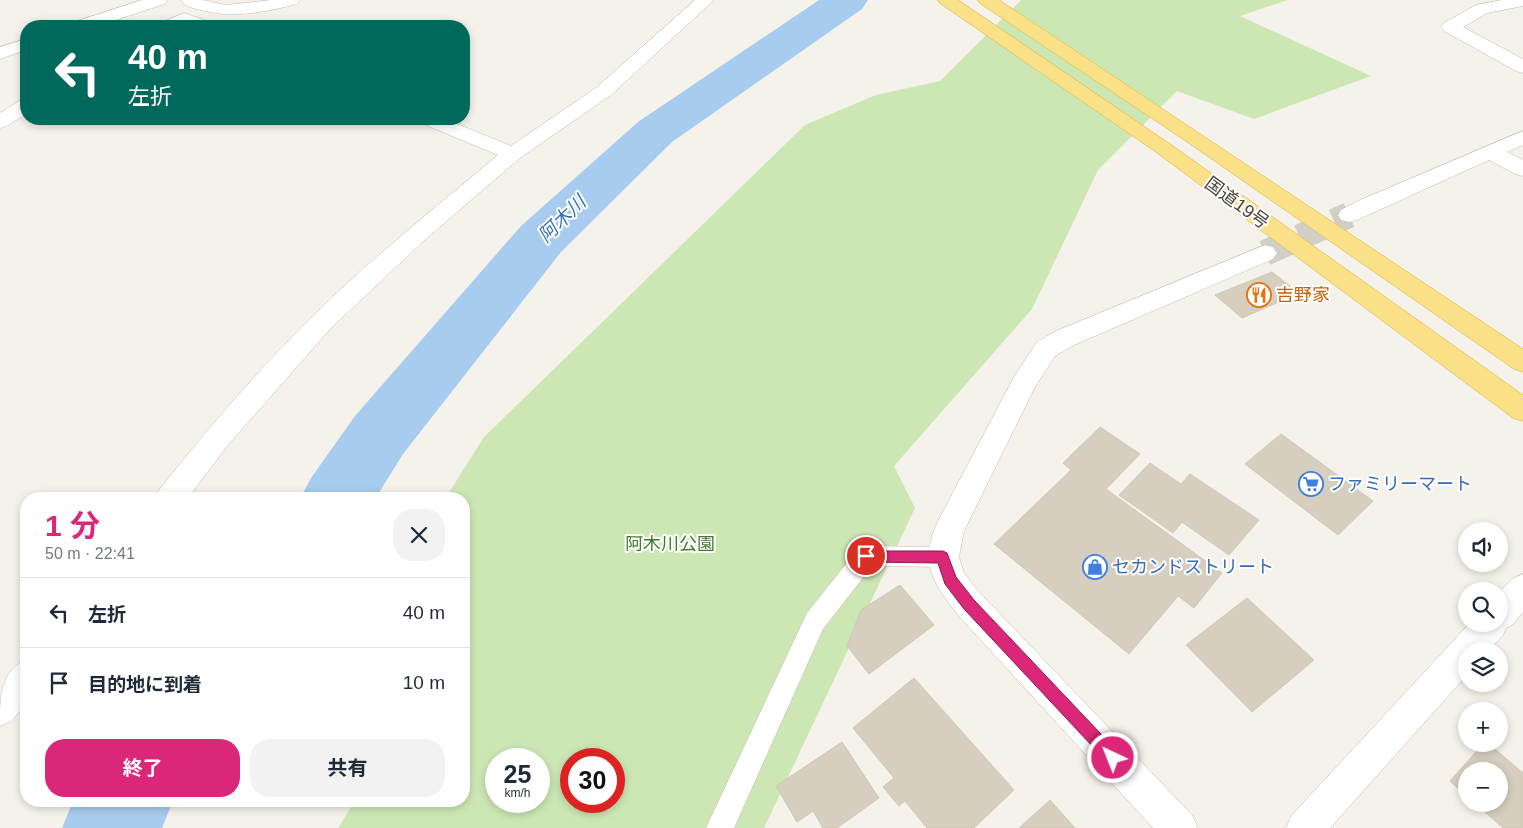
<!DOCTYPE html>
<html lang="ja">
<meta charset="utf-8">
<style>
:root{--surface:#fff;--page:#f2f2f3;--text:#1f2937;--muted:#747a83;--line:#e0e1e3;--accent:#db2777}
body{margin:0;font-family:Helvetica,"Noto Sans JP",sans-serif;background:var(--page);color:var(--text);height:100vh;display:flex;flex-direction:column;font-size:19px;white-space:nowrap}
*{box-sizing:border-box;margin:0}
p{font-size:16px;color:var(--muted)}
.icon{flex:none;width:28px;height:28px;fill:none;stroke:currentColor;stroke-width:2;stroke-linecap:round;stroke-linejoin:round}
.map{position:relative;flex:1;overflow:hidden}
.details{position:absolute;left:20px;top:492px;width:450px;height:315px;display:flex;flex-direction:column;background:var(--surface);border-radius:20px;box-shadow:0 2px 8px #0003}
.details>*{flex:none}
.hud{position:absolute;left:20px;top:20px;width:450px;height:105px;border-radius:20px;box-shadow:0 2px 8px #0003;background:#00695c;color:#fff;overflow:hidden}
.tools{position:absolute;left:1458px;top:522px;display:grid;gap:10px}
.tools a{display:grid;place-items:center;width:50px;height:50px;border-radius:50%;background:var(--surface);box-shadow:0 2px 8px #0003;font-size:25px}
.speed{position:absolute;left:485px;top:748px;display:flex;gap:10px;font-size:25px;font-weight:700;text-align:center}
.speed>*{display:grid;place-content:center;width:65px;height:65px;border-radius:50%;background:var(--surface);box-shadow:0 2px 8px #0003;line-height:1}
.speed small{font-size:12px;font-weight:400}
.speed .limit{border:8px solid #d22;background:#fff;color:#111}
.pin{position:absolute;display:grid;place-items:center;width:42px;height:42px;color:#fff;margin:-21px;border:2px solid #fff;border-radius:50%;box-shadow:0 1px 5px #0007}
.me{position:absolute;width:55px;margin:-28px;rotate:317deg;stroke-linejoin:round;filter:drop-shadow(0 0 4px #0008)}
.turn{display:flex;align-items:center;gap:18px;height:105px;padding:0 25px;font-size:22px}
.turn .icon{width:65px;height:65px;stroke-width:2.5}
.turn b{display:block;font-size:35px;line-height:42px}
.round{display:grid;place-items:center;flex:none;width:52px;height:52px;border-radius:20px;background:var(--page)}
.summary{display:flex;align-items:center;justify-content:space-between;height:85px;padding:0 25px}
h1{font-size:30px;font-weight:700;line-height:38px;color:var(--accent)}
.button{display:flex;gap:10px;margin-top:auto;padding:10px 25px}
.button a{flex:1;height:58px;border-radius:20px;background:var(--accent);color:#fff;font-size:20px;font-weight:700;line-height:58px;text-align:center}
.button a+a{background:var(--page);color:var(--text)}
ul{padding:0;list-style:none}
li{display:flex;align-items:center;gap:15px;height:70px;padding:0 25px;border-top:1px solid var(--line)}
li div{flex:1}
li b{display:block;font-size:19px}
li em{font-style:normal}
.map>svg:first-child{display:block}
</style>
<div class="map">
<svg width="1523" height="828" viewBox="0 0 1523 828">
<rect width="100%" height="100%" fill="#f4f2ea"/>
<!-- green -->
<path fill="#cce7b4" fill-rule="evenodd" d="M1021 0H1288L1240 16 1371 76 1254 119 1177 91 1098 170 1032 309 894 466 915 508 764 828H338L355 801H464V499H445L484 437 805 125 876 95 940 81ZM496 759H539V801H496ZM571 759H614V801H571Z"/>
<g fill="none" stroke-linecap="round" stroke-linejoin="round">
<!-- river -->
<path fill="#a8ccef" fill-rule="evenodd" d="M819 0H868L862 9 672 142 561 252 403 454 375 499H300L311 478 355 416 521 226 638 122Z
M73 801H173L162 828H62Z"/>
</g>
<!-- building -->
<path fill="#d6cfbf" stroke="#d0c7b3" d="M1272 272 1299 293 1242 318 1215 295Z
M1100 427 1140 454 1106 489 1222 573 1194 608 1178 596 1129 654 994 544 1071 470 1063 463Z
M1281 434 1373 501 1338 535 1245 464Z
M1150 463 1181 484 1190 474 1259 520 1229 555 1182 522 1173 533 1119 495Z
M900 585 934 625 869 674 847 646 861 610Z
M1247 598 1314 660 1252 712 1186 645Z
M914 678 1014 790 974 828H927L905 801 899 806 883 787 894 778 853 728Z
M842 742 879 798 837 828H823L813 811 797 822 776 786Z
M1483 744H1489L1523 773V828H1503L1476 804H1499V771H1466V796L1450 781Z
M1050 800 1075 828H1019Z"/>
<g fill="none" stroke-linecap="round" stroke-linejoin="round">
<!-- minor-tunnel -->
<path stroke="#d2cfc6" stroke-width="26" stroke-dasharray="26 12" stroke-linecap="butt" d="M1265 253 1349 215"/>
<defs>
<path id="service" d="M866 546 943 547 951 550 954 557 951 564 943 567 872 566 823 629 734 828H706L807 613 858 549Z"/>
<path id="minor" d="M142 0H168L165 4 97 26H71L74 22Z
M695 0H714L611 95 520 158 428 237 330 329 228 445 187 499H154L159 490C207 430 257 371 312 317 370 259 435 208 498 155L421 123 418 119H445L511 146 597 87Z
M1502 0H1523V6L1487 13 1463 27 1523 59V73L1516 71 1444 31 1441 27 1444 23 1476 5Z
M184 13 210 22 213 26H160L163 22Z
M26 39V50L0 59V47Z
M26 99V114L7 126 0 128V113L19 101Z
M1523 131V145L1507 152 1523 160V176L1515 174 1489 160 1357 220 1349 222 1341 220 1338 215 1341 210 1360 200Z
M1265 245 1273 247 1277 253 1273 259 1074 345 1055 356 1034 389 964 531 959 557 964 573 980 593 1192 815 1198 828H1153L958 615C932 582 919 562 938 521L1014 377 1037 342 1056 331Z
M26 659V703L12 721 0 726C0 696 0 673 26 659Z"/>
<path id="tertiary" d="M180 0H203L226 5 271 0H300L297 4C265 12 234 19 201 10 194 9 185 6 180 0Z
M1523 574V612L1511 626 1506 628 1503 635 1488 651H1466V676L1330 828H1286L1292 815 1469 624H1499V592L1512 579Z"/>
<path id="trunk" d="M938 0H958L1170 144 1523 395V421L1513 418 1156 152 941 4Z
M978 0H999L1523 349V372L1514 369 1183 139 981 4Z"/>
</defs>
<!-- service casing -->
<use href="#service" stroke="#c0baac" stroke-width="1"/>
<!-- minor casing -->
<use href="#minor" stroke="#c0baac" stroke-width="1"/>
<!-- tertiary casing -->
<use href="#tertiary" stroke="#c0baac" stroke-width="1"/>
<!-- trunk casing -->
<use href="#trunk" stroke="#d9ad3e" stroke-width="1"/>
<!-- service -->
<use href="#service" fill="#fff" fill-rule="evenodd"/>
<!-- minor -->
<use href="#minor" fill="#fff" fill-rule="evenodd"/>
<!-- tertiary -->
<use href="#tertiary" fill="#fff" fill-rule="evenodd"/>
<!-- trunk -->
<use href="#trunk" fill="#fae086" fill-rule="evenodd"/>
</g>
<!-- route -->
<path fill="#db2777" stroke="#8e194d" d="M866 551H943L947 553 956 577 974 600 1119 753 1121 758 1119 763 1113 766 1108 763 964 609 945 584 938 563 866 562 861 561 859 556 861 552Z"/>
<!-- icons -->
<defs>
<symbol id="restaurant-ring" viewBox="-11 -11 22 22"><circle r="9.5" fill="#fff" stroke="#e8710a" stroke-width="1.5"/><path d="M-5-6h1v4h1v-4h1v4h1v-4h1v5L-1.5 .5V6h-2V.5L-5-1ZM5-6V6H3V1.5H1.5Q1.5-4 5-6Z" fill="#e8710a"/></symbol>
<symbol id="supermarket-ring" viewBox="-11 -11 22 22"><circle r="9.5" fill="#fff" stroke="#3f7fe0" stroke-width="1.5"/><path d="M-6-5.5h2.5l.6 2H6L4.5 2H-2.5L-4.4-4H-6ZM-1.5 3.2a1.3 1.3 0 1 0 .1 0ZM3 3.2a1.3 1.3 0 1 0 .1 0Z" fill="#3f7fe0"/></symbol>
<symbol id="shop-ring" viewBox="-11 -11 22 22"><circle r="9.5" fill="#fff" stroke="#3f7fe0" stroke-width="1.5"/><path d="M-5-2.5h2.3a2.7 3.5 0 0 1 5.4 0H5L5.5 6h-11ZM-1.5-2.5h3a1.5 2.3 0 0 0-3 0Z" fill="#3f7fe0"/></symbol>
</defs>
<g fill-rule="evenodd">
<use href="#restaurant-ring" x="1245" y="281" width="28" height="28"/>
<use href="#supermarket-ring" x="1297" y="470" width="28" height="28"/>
<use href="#shop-ring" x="1081" y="553" width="28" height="28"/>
</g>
<g text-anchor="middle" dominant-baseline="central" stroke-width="4" stroke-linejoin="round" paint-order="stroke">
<!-- street labels -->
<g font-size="18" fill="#484338" stroke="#fff">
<text transform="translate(1237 203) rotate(36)">国道19号</text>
</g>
<!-- food labels -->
<g font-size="18" fill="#c56008" stroke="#fff" text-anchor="start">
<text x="1276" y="295">吉野家</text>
</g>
<!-- shop labels -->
<g font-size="18" fill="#366cbe" stroke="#fff" text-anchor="start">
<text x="1328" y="484">ファミリーマート</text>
<text x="1112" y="567">セカンドストリート</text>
</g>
<!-- park labels -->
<g font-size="18" fill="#43792c" stroke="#fff">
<text x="670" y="544">阿木川公園</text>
</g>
<!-- water labels -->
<g font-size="19" font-style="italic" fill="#3372b2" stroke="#fff">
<text transform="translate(562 219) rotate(-44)">阿木川</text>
</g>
</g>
</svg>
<div class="tools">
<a><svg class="icon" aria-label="sound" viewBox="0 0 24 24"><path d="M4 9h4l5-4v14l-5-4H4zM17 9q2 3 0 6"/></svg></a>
<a><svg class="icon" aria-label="search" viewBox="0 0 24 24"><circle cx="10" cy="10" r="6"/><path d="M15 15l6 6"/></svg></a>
<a><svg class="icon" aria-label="layers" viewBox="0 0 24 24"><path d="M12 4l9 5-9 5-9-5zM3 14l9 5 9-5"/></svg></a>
<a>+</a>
<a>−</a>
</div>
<div class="speed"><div>25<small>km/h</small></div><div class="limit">30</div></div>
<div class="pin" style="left:866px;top:556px;background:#d93025"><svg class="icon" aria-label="arrive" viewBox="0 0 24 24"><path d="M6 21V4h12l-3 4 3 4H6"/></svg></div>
<svg class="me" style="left:1113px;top:758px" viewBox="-20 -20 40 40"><circle r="17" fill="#db2777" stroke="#fff" stroke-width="3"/><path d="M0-11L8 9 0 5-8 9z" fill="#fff"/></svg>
<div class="hud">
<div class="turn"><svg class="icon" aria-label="left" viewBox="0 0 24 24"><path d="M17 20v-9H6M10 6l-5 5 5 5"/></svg><div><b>40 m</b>左折</div></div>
</div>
<section class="details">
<div class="summary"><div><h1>1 分</h1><p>50 m · 22:41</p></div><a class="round"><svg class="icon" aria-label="close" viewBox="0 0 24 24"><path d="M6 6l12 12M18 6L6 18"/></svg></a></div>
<ul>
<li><svg class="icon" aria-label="left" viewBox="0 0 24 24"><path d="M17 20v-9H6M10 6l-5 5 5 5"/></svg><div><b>左折</b></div><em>40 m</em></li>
<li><svg class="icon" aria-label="arrive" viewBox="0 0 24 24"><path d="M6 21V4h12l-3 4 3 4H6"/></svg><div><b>目的地に到着</b></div><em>10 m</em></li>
</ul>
<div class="button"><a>終了</a><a>共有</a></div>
</section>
</div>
